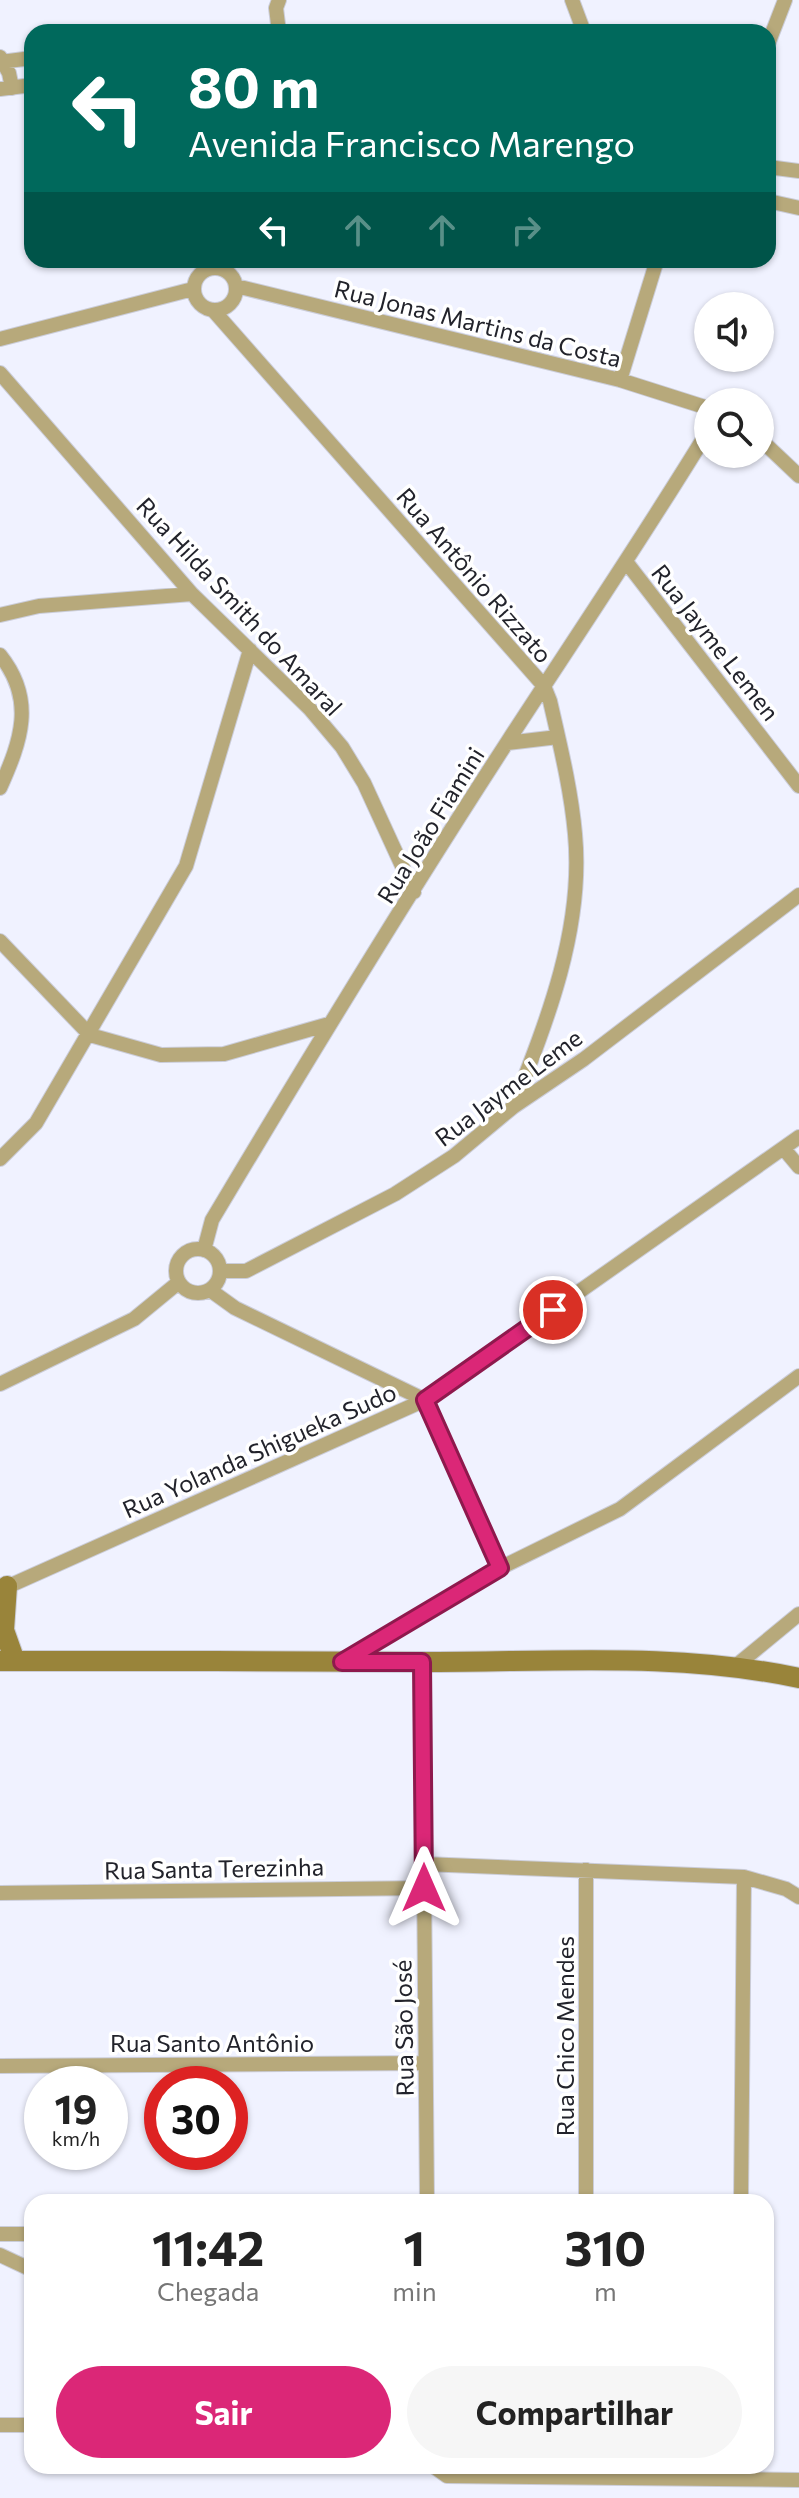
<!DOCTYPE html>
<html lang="pt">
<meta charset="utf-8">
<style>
:root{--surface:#fff;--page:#f6f6f6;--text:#222;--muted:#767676;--accent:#db2777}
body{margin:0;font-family:Commissioner,sans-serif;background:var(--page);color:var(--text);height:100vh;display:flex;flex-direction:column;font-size:30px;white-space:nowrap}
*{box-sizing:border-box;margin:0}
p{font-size:26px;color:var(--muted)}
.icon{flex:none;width:44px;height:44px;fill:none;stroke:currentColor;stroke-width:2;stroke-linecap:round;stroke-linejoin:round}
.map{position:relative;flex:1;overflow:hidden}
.side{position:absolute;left:24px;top:2194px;width:750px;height:280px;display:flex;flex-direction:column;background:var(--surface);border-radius:24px;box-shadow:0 2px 6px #0004}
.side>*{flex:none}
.guide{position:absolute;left:24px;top:24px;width:752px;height:244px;border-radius:24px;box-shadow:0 2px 6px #0004;background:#00695c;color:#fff;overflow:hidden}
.fabs{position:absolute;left:694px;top:292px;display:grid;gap:16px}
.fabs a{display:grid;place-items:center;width:80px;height:80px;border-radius:50%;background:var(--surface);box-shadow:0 2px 6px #0004;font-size:40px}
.speed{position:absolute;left:24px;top:2066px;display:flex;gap:16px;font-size:40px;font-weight:700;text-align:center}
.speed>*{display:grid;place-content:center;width:104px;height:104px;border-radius:50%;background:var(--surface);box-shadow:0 2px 6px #0004;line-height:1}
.speed small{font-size:20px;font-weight:400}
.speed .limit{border:12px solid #d22;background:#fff;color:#111}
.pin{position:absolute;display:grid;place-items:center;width:68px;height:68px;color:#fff;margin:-34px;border:4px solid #fff;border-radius:50%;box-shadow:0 2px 8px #0007}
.me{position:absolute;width:88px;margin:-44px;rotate:0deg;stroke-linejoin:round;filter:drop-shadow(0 0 6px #0008)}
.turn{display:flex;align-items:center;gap:28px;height:168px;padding:0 32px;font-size:36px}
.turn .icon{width:104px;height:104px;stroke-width:2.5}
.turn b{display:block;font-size:56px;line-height:68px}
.lanes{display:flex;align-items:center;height:76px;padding:0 32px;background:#0003;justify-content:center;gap:40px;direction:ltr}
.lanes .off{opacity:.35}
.eta{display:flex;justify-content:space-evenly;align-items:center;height:136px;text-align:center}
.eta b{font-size:48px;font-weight:700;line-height:56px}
.button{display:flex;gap:16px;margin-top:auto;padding:16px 32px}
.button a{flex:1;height:92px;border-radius:48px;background:var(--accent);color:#fff;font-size:32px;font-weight:700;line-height:92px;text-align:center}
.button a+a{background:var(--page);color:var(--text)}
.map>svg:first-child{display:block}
</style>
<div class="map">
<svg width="799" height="2498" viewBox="0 0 799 2498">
<rect width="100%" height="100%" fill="#f0f2ff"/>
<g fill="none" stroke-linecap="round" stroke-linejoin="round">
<defs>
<path id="street" d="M572 0 584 32
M279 32 276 8 279 0
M768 44 785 0
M0 57 9 73 12 88
M0 62 32 58
M0 89 32 85
M768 167 799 171
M768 201 799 208
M194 289a21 21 0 1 1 42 0a21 21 0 1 1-42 0Z
M236 286 620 380 708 408
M213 310 544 686 550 701C560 745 571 789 575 834 584 928 547 1021 513 1107
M0 339 193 289
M0 373 192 594 310 709 342 747 364 783 414 892
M620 380 657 260
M760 439 799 476
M627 563 799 786
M0 615 39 606 192 594
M0 655C36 700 21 741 0 788
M507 743 558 737
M0 941 90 1035 161 1055 224 1054 329 1024
M784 1149 799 1167
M0 1159 36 1123 186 866 250 650
M176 1271a22 22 0 1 1 44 0a22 22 0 1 1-44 0Z
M204 1250 212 1220C308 1059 406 898 508 741 575 638 644 536 708 431
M220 1271H246L395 1194 454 1156 513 1107 584 1059 799 895
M210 1290 235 1308 425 1400 500 1568
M0 1384 134 1319 179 1282
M0 1590 425 1400 799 1137
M343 1662 500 1568 620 1509 799 1376
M422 1662 427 2202
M737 1665 799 1614
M424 1864 744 1877 786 1889 799 1897
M586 1870V2202
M0 1893 424 1888
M0 2066 425 2063
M741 2202 744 1877
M0 2234H32
M0 2255 32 2270
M0 2425H32
M433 2466 447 2476 799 2480"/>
<path id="secondary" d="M7 1586 4 1630 15 1661
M0 1661C144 1660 287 1662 431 1662 555 1662 676 1652 799 1678"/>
</defs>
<!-- street casing -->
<use href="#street" stroke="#cbcdd9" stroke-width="16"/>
<!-- secondary casing -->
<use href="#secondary" stroke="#cbcdd9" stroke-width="22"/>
<!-- street -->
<use href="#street" stroke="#b7a97b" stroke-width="14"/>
<!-- secondary -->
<use href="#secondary" stroke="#99843a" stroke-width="20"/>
</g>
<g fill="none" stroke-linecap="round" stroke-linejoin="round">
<defs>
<path id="route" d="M424 1888 422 1662H342L500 1568 425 1400 553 1310"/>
</defs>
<!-- route casing -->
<use href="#route" stroke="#8e194d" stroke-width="20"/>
<!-- route -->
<use href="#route" stroke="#db2777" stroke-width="14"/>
</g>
<g text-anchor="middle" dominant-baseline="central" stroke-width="7" stroke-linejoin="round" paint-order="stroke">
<!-- street labels -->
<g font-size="24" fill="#22232b" stroke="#fff">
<text transform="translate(478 323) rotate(14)">Rua Jonas Martins da Costa</text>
<text transform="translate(475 575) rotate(49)">Rua Antônio Rizzato</text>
<text transform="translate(240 606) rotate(47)">Rua Hilda Smith do Amaral</text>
<text transform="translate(716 642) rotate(52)">Rua Jayme Lemen</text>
<text transform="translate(430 825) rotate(-58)">Rua João Fiamini</text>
<text transform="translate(508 1087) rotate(-37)">Rua Jayme Leme</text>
<text transform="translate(259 1450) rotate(-24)">Rua Yolanda Shigueka Sudo</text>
<text transform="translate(214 1868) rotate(-1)">Rua Santa Terezinha</text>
<text transform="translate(403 2028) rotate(-91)">Rua São José</text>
<text transform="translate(564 2036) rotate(-90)">Rua Chico Mendes</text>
<text x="212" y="2042">Rua Santo Antônio</text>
</g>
</g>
</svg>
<div class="fabs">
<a><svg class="icon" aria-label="sound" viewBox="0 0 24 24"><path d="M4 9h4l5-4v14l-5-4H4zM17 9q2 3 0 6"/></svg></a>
<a><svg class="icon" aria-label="search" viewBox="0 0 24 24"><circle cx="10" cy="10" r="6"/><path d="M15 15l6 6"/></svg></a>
</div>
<div class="speed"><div>19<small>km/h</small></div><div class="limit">30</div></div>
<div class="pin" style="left:553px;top:1310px;background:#d93025"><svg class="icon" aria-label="arrive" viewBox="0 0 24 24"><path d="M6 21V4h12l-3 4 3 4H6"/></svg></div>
<svg class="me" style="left:424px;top:1888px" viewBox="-20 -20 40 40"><path d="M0-17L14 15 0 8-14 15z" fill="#db2777" stroke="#fff" stroke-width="4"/></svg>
<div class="guide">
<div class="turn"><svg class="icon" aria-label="left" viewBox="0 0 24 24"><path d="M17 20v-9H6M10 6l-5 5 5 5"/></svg><div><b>80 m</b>Avenida Francisco Marengo</div></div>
<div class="lanes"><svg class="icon" aria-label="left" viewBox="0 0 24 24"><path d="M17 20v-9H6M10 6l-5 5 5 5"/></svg><svg class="icon off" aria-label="ahead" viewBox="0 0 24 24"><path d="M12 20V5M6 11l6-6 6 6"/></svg><svg class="icon off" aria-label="ahead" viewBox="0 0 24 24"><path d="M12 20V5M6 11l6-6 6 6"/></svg><svg class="icon off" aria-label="right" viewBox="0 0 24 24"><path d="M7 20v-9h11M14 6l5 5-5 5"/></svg></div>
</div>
<section class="side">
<div class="eta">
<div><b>11:42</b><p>Chegada</p></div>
<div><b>1</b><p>min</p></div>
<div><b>310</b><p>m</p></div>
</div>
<div class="button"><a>Sair</a><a>Compartilhar</a></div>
</section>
</div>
